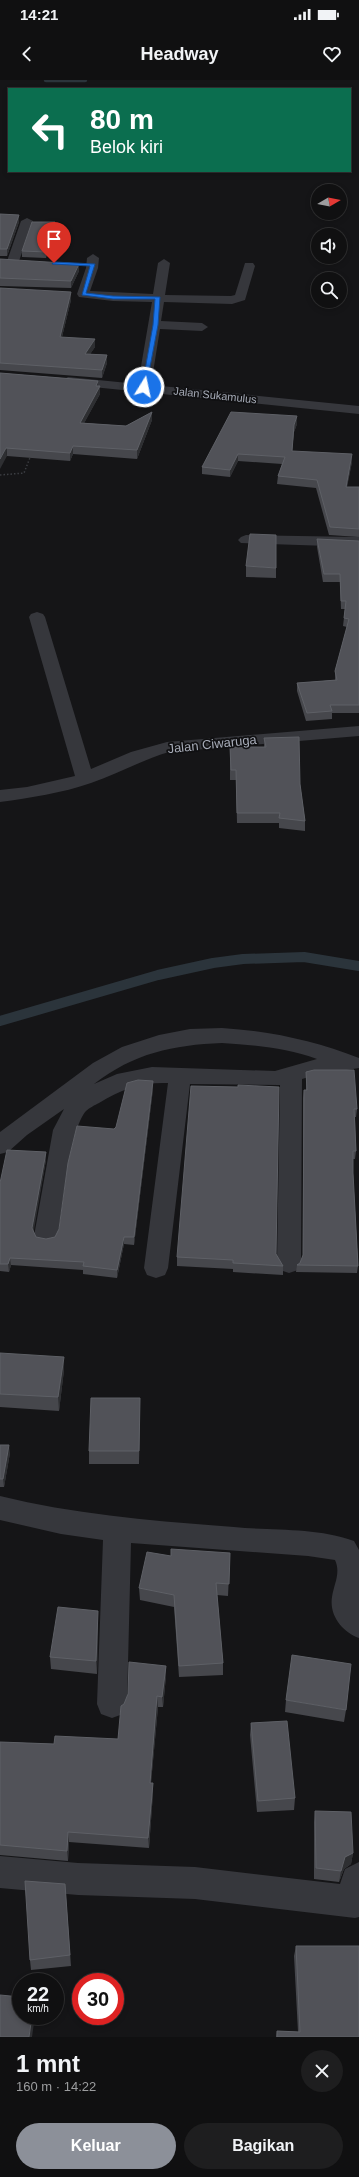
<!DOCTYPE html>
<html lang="id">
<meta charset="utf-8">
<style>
:root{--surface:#101011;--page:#1e1e1f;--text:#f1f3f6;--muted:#9c9d9f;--line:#303031;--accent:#8c9099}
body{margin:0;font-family:Helvetica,sans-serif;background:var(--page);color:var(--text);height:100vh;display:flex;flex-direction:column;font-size:15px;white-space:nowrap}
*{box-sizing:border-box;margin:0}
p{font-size:13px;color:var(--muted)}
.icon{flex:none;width:22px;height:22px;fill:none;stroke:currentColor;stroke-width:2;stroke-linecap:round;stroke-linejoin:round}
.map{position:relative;height:1957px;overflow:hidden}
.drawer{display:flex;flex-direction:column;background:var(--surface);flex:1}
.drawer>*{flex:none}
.top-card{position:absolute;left:8px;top:8px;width:343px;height:84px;border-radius:0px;box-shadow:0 2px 6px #0003,0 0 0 1px var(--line);background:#0b6e4f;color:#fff;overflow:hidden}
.needle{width:26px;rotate:80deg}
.buttons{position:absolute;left:311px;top:104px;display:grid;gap:8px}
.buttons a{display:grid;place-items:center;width:36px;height:36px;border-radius:50%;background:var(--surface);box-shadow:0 2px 6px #0003,0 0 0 1px var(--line);font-size:20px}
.speed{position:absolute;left:12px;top:1893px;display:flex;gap:8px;font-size:20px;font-weight:700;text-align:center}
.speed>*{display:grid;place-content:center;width:52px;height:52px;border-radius:50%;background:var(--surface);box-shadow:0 2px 6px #0003,0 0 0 1px var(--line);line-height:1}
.speed small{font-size:10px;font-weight:400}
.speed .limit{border:6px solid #d22;background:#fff;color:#111}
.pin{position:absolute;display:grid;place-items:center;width:34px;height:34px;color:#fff;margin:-41px -17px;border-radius:50% 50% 50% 0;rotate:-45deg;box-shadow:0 0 4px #0007}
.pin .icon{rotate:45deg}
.me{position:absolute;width:44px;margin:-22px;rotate:10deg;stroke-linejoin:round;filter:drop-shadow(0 0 3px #0008)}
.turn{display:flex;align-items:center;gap:14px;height:84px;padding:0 16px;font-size:18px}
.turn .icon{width:52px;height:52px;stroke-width:2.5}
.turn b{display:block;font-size:28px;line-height:34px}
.round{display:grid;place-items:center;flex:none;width:42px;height:42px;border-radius:21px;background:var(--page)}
.headline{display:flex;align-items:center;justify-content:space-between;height:68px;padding:0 16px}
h1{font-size:24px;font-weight:600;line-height:30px}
.action{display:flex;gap:8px;margin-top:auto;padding:8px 16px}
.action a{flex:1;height:46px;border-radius:24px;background:var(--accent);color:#fff;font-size:16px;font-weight:600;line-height:46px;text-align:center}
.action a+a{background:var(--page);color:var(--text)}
.status{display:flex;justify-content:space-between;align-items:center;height:28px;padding:0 20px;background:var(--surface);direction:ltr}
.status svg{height:11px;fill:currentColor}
header{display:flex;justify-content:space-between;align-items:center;height:52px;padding:0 16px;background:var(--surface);font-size:18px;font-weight:600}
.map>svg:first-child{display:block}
</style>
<div class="status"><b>14:21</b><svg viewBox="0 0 49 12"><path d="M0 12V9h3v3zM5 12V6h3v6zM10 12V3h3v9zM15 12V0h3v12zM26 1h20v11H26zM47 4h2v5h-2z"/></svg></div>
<header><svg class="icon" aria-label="back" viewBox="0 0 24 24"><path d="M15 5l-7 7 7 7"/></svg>Headway<svg class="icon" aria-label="heart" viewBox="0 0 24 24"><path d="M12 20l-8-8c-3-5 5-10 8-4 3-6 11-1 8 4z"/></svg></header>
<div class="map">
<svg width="359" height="1957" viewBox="0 0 359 1957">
<rect width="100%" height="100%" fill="#151517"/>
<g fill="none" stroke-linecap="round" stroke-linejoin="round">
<!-- stream-far1 -->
<path stroke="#2b343b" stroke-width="4.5" d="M46 0H85"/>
<!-- stream -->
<path stroke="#2b343b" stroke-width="10" d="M0 941 158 895 213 883 243 879 304 877 359 886"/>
<!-- path -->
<path stroke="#3c3e43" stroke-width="1.5" stroke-dasharray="1.5 2" stroke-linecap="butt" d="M0 395 24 393 31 375"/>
<!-- minor -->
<path fill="#36373c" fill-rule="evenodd" d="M27 138 33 141 19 181 17 184H9L7 181 21 141Z
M93 174 99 178 98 188 90 211 153 214 158 183 164 179 170 183 165 215 231 216 235 215 245 183H253L255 186 245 220 232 224 164 222 161 241 202 243 208 247 202 251 160 249 151 305 359 326V334L63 304 61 301 68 297 138 304 152 222 113 221 79 217 77 214 86 188 87 178Z
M246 455 359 457V467L241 463 238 460 241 457Z
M37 532 43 534 45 537 91 689 131 672 167 662 359 646V656L169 672C142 680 117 694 91 703 62 713 30 718 0 722V710L27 707 75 696 29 537 31 534Z
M222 948C270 951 315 961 359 978V988L316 995 302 999 301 1183 298 1190 289 1193 280 1190 277 1183 280 1005 190 1004 168 1188 165 1195 156 1198 147 1195 144 1188 168 1003C142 1002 121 1009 99 1023 95 1025 89 1028 86 1031 70 1048 62 1130 58 1156L55 1163 46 1165 37 1163 34 1156 53 1050 64 1029 27 1055 8 1072 0 1074V1052L93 983 122 967 159 955 190 949ZM222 963C254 965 286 968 317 979L275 991 152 987 117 994 94 1004C134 973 173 965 222 963Z
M0 1416C77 1435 155 1441 234 1447 274 1451 316 1447 354 1461L359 1470V1558C343 1552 329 1536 332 1517 334 1504 341 1493 335 1480L308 1476 131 1463 127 1624 123 1634 112 1638 101 1634 97 1624 103 1460 61 1454 0 1440Z
M0 1776 78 1783 195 1787 340 1804 345 1789 359 1782V1837L355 1838 195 1819 78 1815 0 1808Z"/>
</g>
<!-- wall -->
<path fill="#46474c" d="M0 134 19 135V142L7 176H0Z
M55 142 56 148 46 178 22 177V171Z
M0 179 79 191 71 208 0 206Z
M0 208 71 220 62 257 95 267 90 274 107 275V283L102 298 0 290V291Z
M0 293 98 301V306H100V314L84 343 126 346 152 332V340L137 379 73 374 70 381 7 376Z
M297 344 294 352 292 371 352 382 347 407H359V457L329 455 316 408 277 404 278 396 282 384 238 381 230 397 202 394V387Z
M317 459 359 461V633H332V639L306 641 297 611V603L335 600V591L347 547 343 546 345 529H341L340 502H323L317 467Z
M246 486 276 488V498L246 497Z
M264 658 300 704 305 741V751L279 748V743H237L236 700H230V667H264Z
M306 992 357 1029 356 1037H355L356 1071 355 1079H353V1093L358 1186 357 1193 296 1192 297 1185 300 1183 303 1177V1018L304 1010H306Z
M153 1009 134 1165 124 1164 117 1198 83 1194V1190L11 1185 9 1192 0 1191V1103L46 1080 33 1151 36 1157 46 1159 55 1157 114 1049 116 1047Z
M276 1174 283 1186V1195L233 1192V1189L177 1186V1177Z
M0 1273 64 1290 59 1331 0 1327Z
M140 1318 139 1384H89V1371Z
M0 1365 10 1373 4 1407H0Z
M230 1473 228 1516 217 1515 223 1583V1595L179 1597 174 1527 140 1520 139 1508 171 1476Z
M98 1543 97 1594 51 1589 50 1577Z
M166 1586V1596L163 1627H158L151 1703H153V1713L149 1768 69 1762 68 1781 0 1775V1662L54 1664 118 1659 124 1624Z
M286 1620 346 1630 344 1642 285 1632Z
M251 1643 295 1718 294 1730 257 1732 250 1655Z
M315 1731 353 1773 351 1784 344 1789 339 1802 314 1799V1742Z
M65 1804 71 1886 31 1890 30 1880Z
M296 1866 359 1957H276L277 1951 298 1952 294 1876Z"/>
<!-- shaded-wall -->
<path fill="#2e2f32" d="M19 135V142L7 176V169Z
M55 142 56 148 46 178V172Z
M79 184V191L71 208V201Z
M71 212V220L60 265V257Z
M95 259V267L85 282V274Z
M107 275V283L102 298V290Z
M98 301V309L100 306V314L80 351V343Z
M152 332V340L137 379V370Z
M297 336V344L294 352 291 378 294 345Z
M73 366V374L70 381V373Z
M6 368 7 376 0 389V379Z
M238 374V381L230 397V390Z
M352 374V382L345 414 346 407Z
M153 1001V1009L134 1165V1157Z
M46 1072V1080L33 1156 32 1148Z
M124 1157V1164L117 1198V1190Z
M10 1178 11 1185 9 1192 8 1184Z
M64 1277V1290L59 1331 58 1317Z
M140 1318V1331L139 1384V1371Z
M9 1365 10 1373 4 1407 3 1399Z
M98 1531V1543L97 1594 96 1581Z
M166 1586V1596L163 1627 162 1617Z
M157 1616 158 1627 150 1713V1703Z
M153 1703V1713L149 1768 148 1758Z
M68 1752 69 1762 68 1781 67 1771Z
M353 1773 351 1784 344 1789 339 1802 341 1791 345 1777Z
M65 1804 66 1815 71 1886 70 1875Z
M32 1936H35L32 1957H29Z"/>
<!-- building -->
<path fill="#515258" stroke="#5e6066" d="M0 134 19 135 7 169H0Z
M32 142H55L46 172 22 171Z
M0 179 79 184 71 201 0 198Z
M0 208 71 212 60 257 95 259 85 274 107 275 102 290 0 283Z
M0 293 98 301 96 306H100L80 343 126 346 152 332 137 370 73 366 70 373 6 368 0 379Z
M231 332 297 336 294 345 292 371 352 374 346 407H359V449L330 447 317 400 278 396 285 377 238 374 230 390 202 387Z
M250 454 276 455V488L246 486Z
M317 459 359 461V625H330L332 631 307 633 297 603 337 600 335 591 349 539 344 538 346 521H341L340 494H324Z
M299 657 300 704 305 741 279 738 280 733H237L236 690H231L230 667H266L264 658Z
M314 990H354L357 1029H354L356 1071H353V1093L358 1186 297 1185 300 1183 303 1175 304 1010H307L306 992Z
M138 1000 153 1001 134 1157H124L117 1190 83 1186 84 1182 10 1178 8 1184H0V1103L7 1070 46 1072 32 1148 36 1157 46 1159 55 1157 59 1149 68 1083 77 1046 114 1049 116 1047 127 1003Z
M238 1005 279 1007 276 1174 283 1186 233 1183V1180L177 1177 191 1006 238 1007Z
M0 1273 64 1277 58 1317 0 1314Z
M91 1318H140L139 1371H89Z
M0 1365H9L3 1399H0Z
M171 1469 230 1473 229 1504 216 1503 223 1583 179 1586 174 1515 139 1508 147 1472 171 1476Z
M58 1527 98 1531 96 1581 50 1577Z
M292 1575 351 1584 346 1630 286 1620Z
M129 1582 166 1586 162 1617 157 1616 150 1703H153L148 1758 68 1752 67 1771 0 1765V1662L54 1664 55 1656 118 1659 121 1626 124 1624 128 1614Z
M287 1641 295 1718 258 1721 251 1643Z
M315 1731 351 1732 353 1773 345 1777 341 1791 316 1788Z
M25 1801 65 1804 70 1875 30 1880Z
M296 1866H359V1957H277V1951L300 1952Z
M0 1915 21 1917V1936H32L29 1957H0Z"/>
<!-- route -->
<path fill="#1a73e8" stroke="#114b97" d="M54 182 95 184 86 213 113 216 160 217 158 245 146 308 142 307 153 245 155 219H113L82 215 90 186 52 184Z"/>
<g text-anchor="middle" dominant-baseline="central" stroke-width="3.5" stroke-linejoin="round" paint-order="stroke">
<!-- far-street labels -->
<g font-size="11" fill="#a6abb7" stroke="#101012">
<text transform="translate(215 315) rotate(6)">Jalan Sukamulus</text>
</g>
<!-- street labels -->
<g font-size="13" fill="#a6abb7" stroke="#101012">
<text transform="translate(212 664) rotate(-6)">Jalan Ciwaruga</text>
</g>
</g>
</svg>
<div class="buttons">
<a><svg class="needle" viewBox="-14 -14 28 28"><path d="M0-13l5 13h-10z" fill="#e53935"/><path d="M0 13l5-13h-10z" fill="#9c9d9f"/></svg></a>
<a><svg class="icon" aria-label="sound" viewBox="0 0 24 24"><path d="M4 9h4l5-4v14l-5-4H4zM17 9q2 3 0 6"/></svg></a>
<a><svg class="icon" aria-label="search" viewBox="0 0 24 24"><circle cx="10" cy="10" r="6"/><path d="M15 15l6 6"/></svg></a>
</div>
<div class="speed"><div>22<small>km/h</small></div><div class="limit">30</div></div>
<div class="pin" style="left:54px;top:183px;background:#d93025"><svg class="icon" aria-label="arrive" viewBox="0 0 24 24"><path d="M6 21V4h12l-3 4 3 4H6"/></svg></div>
<svg class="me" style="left:144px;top:307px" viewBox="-20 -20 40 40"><circle r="17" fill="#1a73e8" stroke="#fff" stroke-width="3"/><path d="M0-11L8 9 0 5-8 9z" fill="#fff"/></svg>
<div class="top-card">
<div class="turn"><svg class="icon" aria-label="left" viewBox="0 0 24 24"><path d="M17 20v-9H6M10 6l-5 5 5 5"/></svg><div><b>80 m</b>Belok kiri</div></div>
</div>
</div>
<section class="drawer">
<div class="headline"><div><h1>1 mnt</h1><p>160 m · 14:22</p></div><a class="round"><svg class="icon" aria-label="close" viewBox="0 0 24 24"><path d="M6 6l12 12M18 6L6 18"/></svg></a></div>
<div class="action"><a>Keluar</a><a>Bagikan</a></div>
</section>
